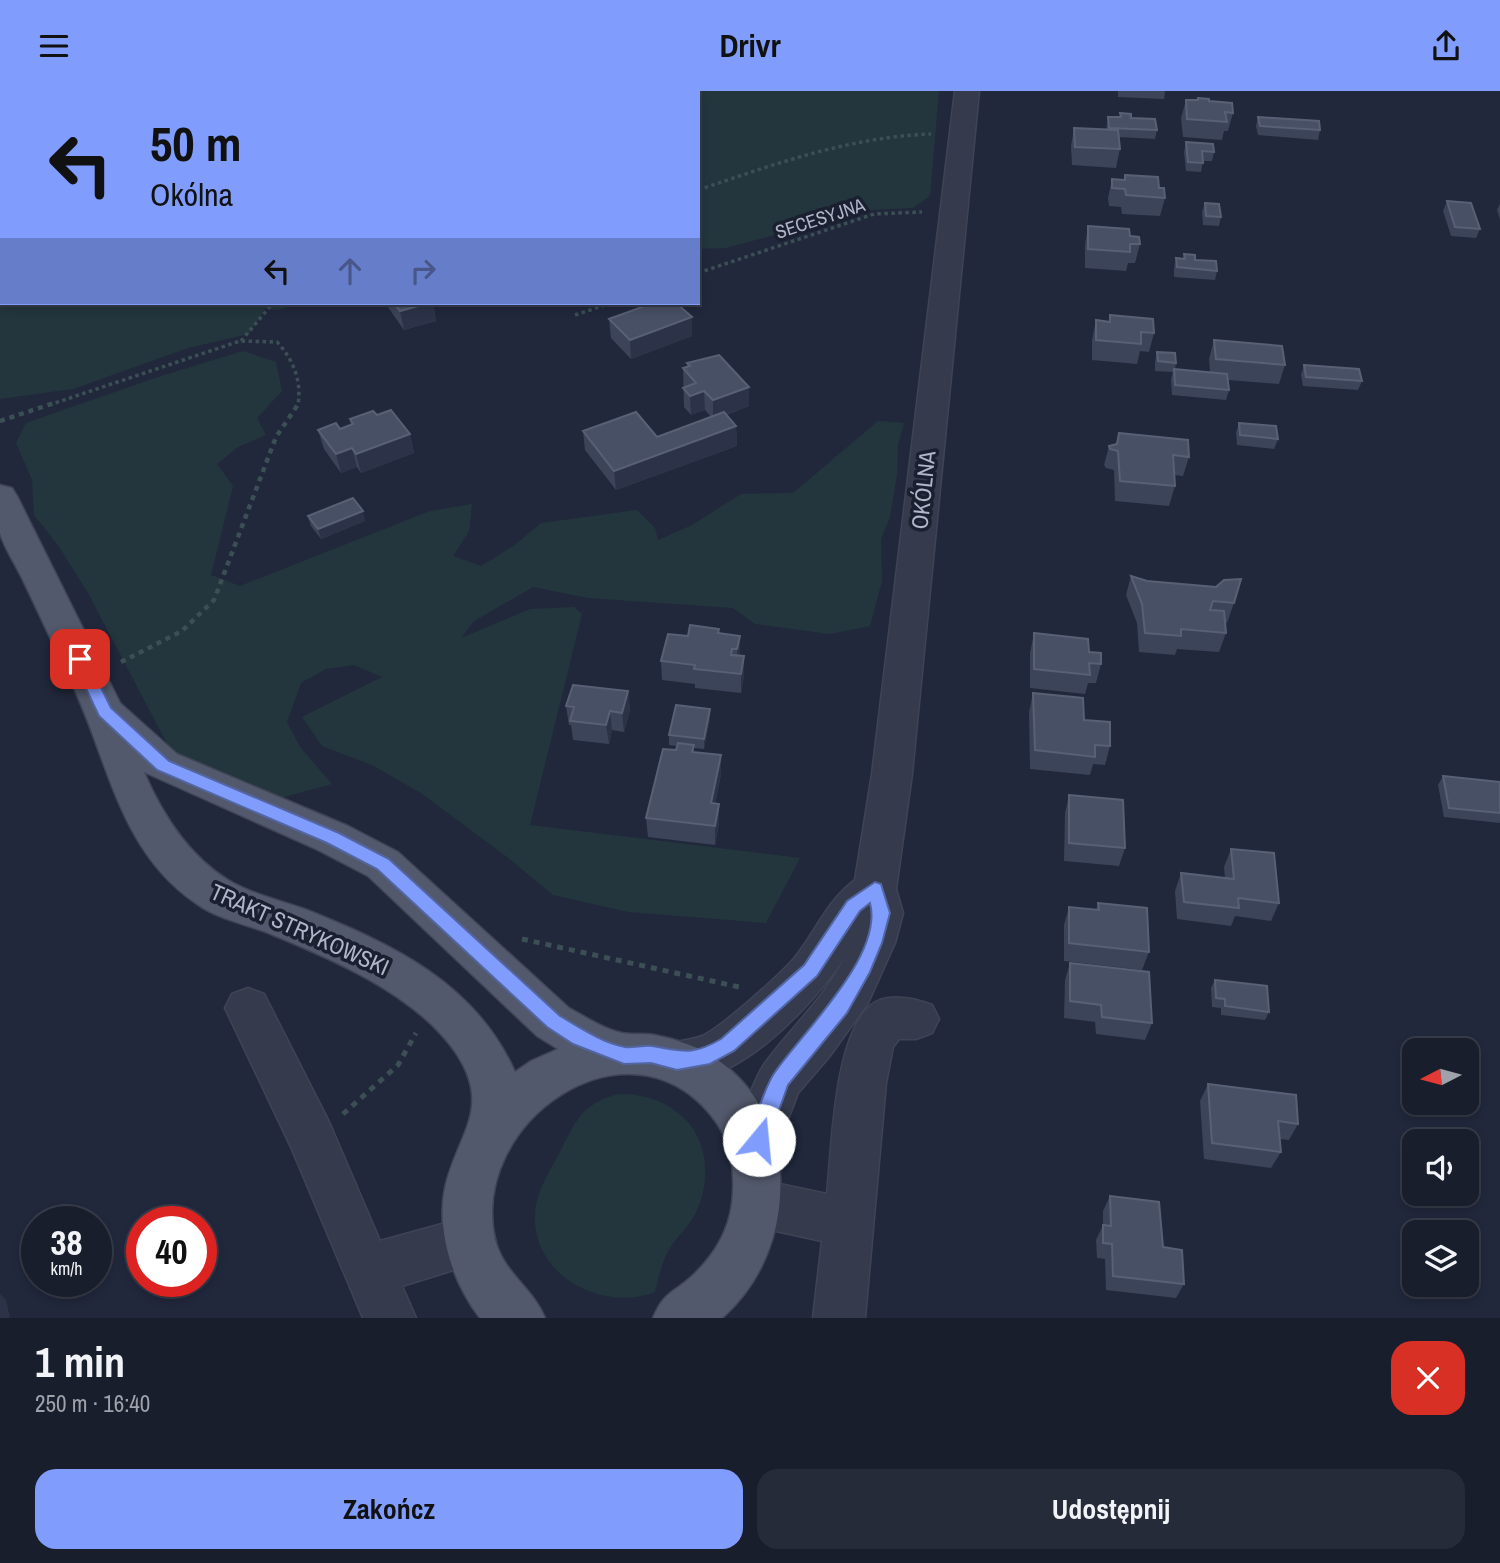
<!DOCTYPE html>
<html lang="pl">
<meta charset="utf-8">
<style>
:root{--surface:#191e2d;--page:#262b39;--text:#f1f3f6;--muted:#9fa2aa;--line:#373c49;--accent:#809dfd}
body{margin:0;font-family:"Archivo Narrow",sans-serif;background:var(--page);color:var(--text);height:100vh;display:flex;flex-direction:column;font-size:26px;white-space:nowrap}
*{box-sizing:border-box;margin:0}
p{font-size:23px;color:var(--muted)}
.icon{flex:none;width:38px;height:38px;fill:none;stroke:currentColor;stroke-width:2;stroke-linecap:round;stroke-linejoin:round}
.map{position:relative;height:1227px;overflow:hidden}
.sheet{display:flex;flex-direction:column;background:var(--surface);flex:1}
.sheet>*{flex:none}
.guide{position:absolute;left:0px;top:0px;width:700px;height:214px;box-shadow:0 4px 10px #0003,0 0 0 2px var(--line);background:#809dfd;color:#111;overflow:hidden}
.needle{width:46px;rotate:264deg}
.buttons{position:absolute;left:1402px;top:947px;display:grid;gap:14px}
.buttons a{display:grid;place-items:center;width:77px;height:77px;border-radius:14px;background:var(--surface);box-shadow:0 4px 10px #0003,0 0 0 2px var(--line);font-size:35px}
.speed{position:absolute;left:21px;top:1115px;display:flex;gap:14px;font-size:35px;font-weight:700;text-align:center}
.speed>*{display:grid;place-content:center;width:91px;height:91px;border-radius:50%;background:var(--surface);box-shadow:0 4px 10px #0003,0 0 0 2px var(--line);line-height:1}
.speed small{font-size:18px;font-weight:400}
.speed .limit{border:10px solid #d22;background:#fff;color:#111}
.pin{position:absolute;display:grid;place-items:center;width:60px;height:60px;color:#fff;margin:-30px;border-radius:14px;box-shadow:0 4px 10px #0006}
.me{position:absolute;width:77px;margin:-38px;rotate:17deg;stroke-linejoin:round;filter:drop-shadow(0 0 5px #0008)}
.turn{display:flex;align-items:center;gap:24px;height:147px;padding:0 35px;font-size:32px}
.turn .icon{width:91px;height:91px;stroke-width:2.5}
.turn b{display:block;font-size:49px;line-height:60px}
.lanes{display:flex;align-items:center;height:66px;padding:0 35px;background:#0003;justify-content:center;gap:35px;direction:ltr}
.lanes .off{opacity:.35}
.round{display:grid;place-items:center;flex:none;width:74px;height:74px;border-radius:21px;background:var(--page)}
.headline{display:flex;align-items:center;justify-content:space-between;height:119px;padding:0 35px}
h1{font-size:42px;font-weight:800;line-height:52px}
.button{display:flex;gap:14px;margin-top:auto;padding:14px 35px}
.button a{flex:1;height:80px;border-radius:21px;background:var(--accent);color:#111;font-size:28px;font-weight:800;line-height:80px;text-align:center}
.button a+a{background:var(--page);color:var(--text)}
header{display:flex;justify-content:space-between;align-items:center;height:91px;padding:0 35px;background:var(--accent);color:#111;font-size:32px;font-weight:800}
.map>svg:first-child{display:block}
</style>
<header><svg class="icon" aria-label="menu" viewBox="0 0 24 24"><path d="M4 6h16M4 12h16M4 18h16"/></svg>Drivr<svg class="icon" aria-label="share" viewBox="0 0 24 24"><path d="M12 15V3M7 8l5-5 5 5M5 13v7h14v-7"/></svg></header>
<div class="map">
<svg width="1500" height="1227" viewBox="0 0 1500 1227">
<rect width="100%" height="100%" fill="#21283c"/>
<!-- green -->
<path fill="#23363d" d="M0 0H939L930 105 913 117 868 119 726 157 698 158V2H2V212H302L279 219 265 218 249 243 188 257 73 298 0 308Z
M243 260 276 271 282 300 257 327 266 344 238 356 217 373 233 395 211 484 240 495 430 420 472 413 469 440 453 465 481 475 515 454 541 432 637 419 655 437 658 449 692 434 741 403 793 402 878 330 904 332 898 354 897 384 890 426 881 448 882 490 870 535 830 543 755 533 733 517 588 507 533 496 474 530 461 547 530 518 574 516 582 523 530 734 800 767 766 832 628 821 553 804 507 766 421 702 372 674 322 655 302 626 382 586 354 574 326 578 301 592 287 631 300 656 332 693 277 708 173 664 88 502 58 454 34 424 32 389 16 352 26 332 158 286Z
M618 1003C645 1003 667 1010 686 1029 710 1054 710 1096 694 1125 688 1136 678 1145 671 1155 662 1169 659 1185 655 1201 604 1221 533 1186 535 1125 536 1100 549 1082 560 1061 576 1030 581 1013 618 1003Z"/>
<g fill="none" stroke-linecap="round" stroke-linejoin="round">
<defs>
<path id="minor" d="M955 0H979L912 683 896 798 903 822 895 852 868 912 829 966 798 1002 787 1031 779 1068 772 1084 761 1089 827 1103C832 1055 834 947 870 915 885 901 915 907 932 914L939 928 932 942 916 948H899L893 956 886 992 865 1227H813L822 1150 758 1136 740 1129 733 1112 740 1095 752 1090 738 1084C736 1080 732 1074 731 1069 728 1054 755 986 765 972 792 935 826 906 846 864 814 914 726 1010 661 985L654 970 661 955C674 950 689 950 702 945 718 939 785 880 796 865 817 838 827 810 855 789L872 683Z
M248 897 264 903 329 1031 380 1150 471 1125 489 1132 496 1150 489 1168 402 1195 416 1227H363L291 1056 225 917 232 903Z"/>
<path id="major" d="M0 394 12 397 17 405 120 612 177 663 348 735 398 761 569 917C586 926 603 938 622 942 633 944 644 942 654 944 670 947 691 953 705 961 803 1015 802 1157 722 1227H653C664 1201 672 1203 691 1186 713 1166 728 1142 732 1113 736 1081 731 1047 710 1023 626 922 469 1031 495 1148 503 1182 533 1197 545 1227H480C453 1192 436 1141 445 1097 457 1043 493 1018 456 962 416 903 330 867 266 841 244 833 216 827 197 813 118 760 109 669 71 591 54 555 38 520 21 485 14 471 4 456 0 442 0 428 0 408 0 394ZM144 681 318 759 368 785 537 945 558 958 531 970 515 981C475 892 394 854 307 819 282 810 251 803 228 789 188 764 162 723 144 681Z"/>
</defs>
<!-- minor casing -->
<use href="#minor" stroke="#3e4455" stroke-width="3"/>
<!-- major casing -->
<use href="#major" stroke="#3e4455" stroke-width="3"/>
<!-- path-far2 -->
<path stroke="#3c4f55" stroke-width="3.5" stroke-dasharray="3.5 3.5" stroke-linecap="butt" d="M698 99C775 73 849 46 931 43
M698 182 874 123 922 121
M575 224 611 212
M241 250 273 212
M49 314 240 250 277 251C293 268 302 290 298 314"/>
<!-- path-far1 -->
<path stroke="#3c4f55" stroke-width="4.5" stroke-dasharray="5 5" stroke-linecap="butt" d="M0 330 54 312
M121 571 182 540 214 509 276 346 299 312"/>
<!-- path -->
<path stroke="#3c4f55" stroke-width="5" stroke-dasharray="6 6" stroke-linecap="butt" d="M522 848 739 896
M343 1023 398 974 416 942"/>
<!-- minor -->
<use href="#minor" fill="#353b4c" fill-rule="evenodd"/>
<!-- major -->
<use href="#major" fill="#53596c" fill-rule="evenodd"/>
</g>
<!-- wall -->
<path fill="#3c445a" d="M1118 0H1165L1164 8 1118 6Z
M1186 9 1209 10 1233 22 1228 40H1224L1222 49 1183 46 1181 27Z
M1120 22 1157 39 1155 48 1119 46 1120 58 1116 77 1072 74 1071 55 1074 37 1106 39 1108 26H1120Z
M1258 26 1320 39 1318 49 1258 44 1256 35Z
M1186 51 1214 61 1212 70H1203L1201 81 1186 80 1184 61Z
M1125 84 1159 97 1165 107 1160 125 1122 123 1121 116 1109 115 1108 107 1112 88 1124 89Z
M1447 110 1480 138 1476 147 1451 145 1443 120Z
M1205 112 1221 126 1219 135 1203 134 1202 121Z
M1500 112V128L1497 119Z
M1088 135 1130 145 1140 153 1135 172H1128L1126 180 1085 177V154Z
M1184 163 1217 180 1215 189 1174 186V177L1176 167 1183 168Z
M385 212H433L436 230 404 239Z
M1110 224 1154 242 1149 261 1140 260 1137 273 1092 269V249L1096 229 1109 230Z
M692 226V245L631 268 611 247 609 228Z
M1214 249 1285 274 1279 293 1228 289 1229 299 1226 309 1172 304 1171 288 1173 281 1155 280V271L1157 261 1176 272 1175 278 1210 281 1209 268Z
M687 272 749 296V315L726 324 736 335 737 355 616 399 585 359 583 340 657 346 711 326 705 319 691 324 684 316 683 277 687 276Z
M1304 274 1362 290 1358 299 1303 295 1301 284Z
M377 324 410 343 414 362 361 382 357 376 341 382 324 358 318 339 340 338 351 334 350 328Z
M1239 332 1278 348 1274 358 1237 354 1236 342Z
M1119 342 1189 366 1183 385 1174 384 1175 395 1169 415 1115 410 1114 379 1106 377 1104 374 1109 355 1116 353Z
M308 425 365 430 321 448 311 435Z
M1131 485 1234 512 1227 532 1225 531 1226 542 1219 561 1177 558 1175 564 1139 561 1137 532 1126 504Z
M719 542 740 545V565H744V584L741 602 695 597V593L662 589 661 570 688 545Z
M1034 542 1089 561 1101 573 1096 592H1088L1085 603 1030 597V562Z
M628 600 630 619 624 641 612 639 609 653 573 649 571 634H569L566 615Z
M1033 602 1084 629 1110 655 1105 674 1093 673 1090 684 1030 678 1029 621Z
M710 628 704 658 694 657V661L721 664V683L715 713H719V732L715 754 648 746 646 727 677 655 669 654V644Z
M1443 685 1500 691V732L1444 726 1438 694Z
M1069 704 1125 757 1119 775 1064 770 1065 722Z
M1231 758 1279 812 1271 830 1235 825 1231 835 1177 828 1175 800 1181 782 1225 787 1224 776Z
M1098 812 1149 861 1142 879 1064 870V834L1069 816 1096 819Z
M1070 872 1152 932 1145 949 1096 943 1095 931 1064 927 1065 889Z
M1215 889 1269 921 1265 929 1221 924V917L1212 916 1211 897Z
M1208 993 1298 1033 1289 1049 1280 1048 1281 1061 1271 1077 1204 1068 1200 1010Z
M1110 1105 1163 1156 1184 1193 1176 1207 1106 1199 1105 1168 1097 1167 1096 1149 1103 1134V1120Z"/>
<!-- shaded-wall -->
<path fill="#2c3349" d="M429 212H433L436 230 404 239 400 220Z
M692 226V245L631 268 630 249Z
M749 296V315L713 328V309Z
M704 300 705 319 691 324 690 305Z
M736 335 737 355 616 399 614 380Z
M410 343 414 362 361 382 356 363Z
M352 357 357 376 341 382 336 363Z
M363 420 365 430 321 448 318 438Z
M740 545V564L738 578 737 558Z
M744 565V584L741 602V583Z
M628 600 630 619 624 641 622 622Z
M710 618V628L704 658V648Z
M610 620 612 639 609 653 606 634Z
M721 664V683L711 731V712Z
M719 713V732L715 754V735Z
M0 1203 6 1209 10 1227H0Z"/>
<!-- building -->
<path fill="#485066" stroke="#586075" stroke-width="2" d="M1198 7 1209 8V10L1232 12 1233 22 1225 21 1227 31 1187 28 1186 9H1198Z
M1120 22 1131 23V27L1155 28 1157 39 1109 37 1108 26H1121Z
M1258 26 1319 30 1320 39 1260 35Z
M1074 37 1118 39 1120 58 1075 56Z
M1186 51 1213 53 1214 61 1202 60 1203 72 1188 71Z
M1125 84 1158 86 1159 97H1164L1165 107 1126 104 1125 98 1112 97V88L1125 89Z
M1447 110 1471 112 1480 138 1455 136Z
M1205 112 1219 113 1221 126 1206 125Z
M1088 135 1129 138 1130 145 1139 146 1140 153H1130V161L1088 158Z
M1184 163 1195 164V169L1216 170 1217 180 1177 176 1176 167 1185 168Z
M394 212H429L400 220Z
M653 212H676L692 226 630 249 609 228Z
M1110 224 1153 228 1154 242 1141 241V253L1096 249V229L1110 231Z
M1214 249 1282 255 1285 274 1216 268Z
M1157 261 1175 262 1176 272 1158 270Z
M719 264 749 296 713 309 704 300 690 305 683 297 696 292 683 277 690 275 687 272Z
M1304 274 1359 278 1362 290 1306 286Z
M1174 278 1227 283 1229 299 1175 294Z
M391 319 410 343 356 363 352 357 336 363 318 339 336 332 340 338 353 333 350 328 373 320 377 324Z
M636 321 657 346 724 321 736 335 614 380 583 340Z
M1239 332 1276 335 1278 348 1240 344Z
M1119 342 1188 349 1189 366 1173 364 1175 395 1120 390 1118 360 1110 358 1109 355 1117 353Z
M353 407 363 420 318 438 308 425Z
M1131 485 1147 490 1216 496 1224 489 1241 488 1234 512 1213 510 1210 519 1224 520 1226 542 1181 538V545L1145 542 1142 513Z
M690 534 719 538 718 542 740 545 737 558H732L731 564 744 565 741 583 694 578 695 574 661 570 668 543 688 545Z
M1034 542 1088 548 1089 561 1101 562V573L1089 572 1090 584 1034 578Z
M573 594 628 600 622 622 610 620 606 634 570 630 574 616 566 615Z
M1033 602 1083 607 1084 629 1110 631V655L1095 654V666L1035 659Z
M676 614 710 618 704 648 669 644Z
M678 652 694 654 692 661 721 664 711 712 719 713 715 735 646 727 663 658 676 659Z
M1443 685 1500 691V722L1449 717Z
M1069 704 1123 709 1125 757 1069 752Z
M1231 758 1274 762 1279 812 1238 807 1239 817 1184 811 1181 782 1234 788Z
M1098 812 1147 817 1149 861 1069 852V816L1099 819Z
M1070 872 1149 881 1152 932 1102 926 1101 914 1070 910Z
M1215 889 1267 895 1269 921 1225 915V908L1216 907Z
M1208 993 1296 1004 1298 1033 1278 1030 1281 1061 1212 1052Z
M1110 1105 1159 1111 1163 1156 1182 1159 1184 1193 1113 1185 1112 1153 1103 1152V1134L1111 1135Z"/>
<!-- route -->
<path fill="#809dfd" stroke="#5366a4" stroke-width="2" d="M80 562 85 564 111 617 169 670 339 742 389 768 560 925C579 936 602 952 625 956 634 957 643 954 652 955 683 960 692 965 721 948L804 874 847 810 875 791 881 793 890 822 882 852 870 881 847 922 788 994 766 1056 759 1059 752 1056C747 1045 753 1031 757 1020 763 1008 767 992 775 981 802 942 884 864 870 812L860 820 817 885 734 960 710 973 677 979 651 972 624 973 573 953 547 936 377 778 327 752 157 679 99 625 72 568Z"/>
<g text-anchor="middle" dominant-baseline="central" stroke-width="7" stroke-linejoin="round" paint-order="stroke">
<!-- far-street labels -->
<g font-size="19" fill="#b0b5c8" stroke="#1a2030">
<text transform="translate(820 127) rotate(-18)">SECESYJNA</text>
</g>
<!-- street labels -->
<g font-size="23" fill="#b0b5c8" stroke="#1a2030">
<text transform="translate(923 399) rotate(-84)">OKÓLNA</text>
<text transform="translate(300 838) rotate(24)">TRAKT STRYKOWSKI</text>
</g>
</g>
</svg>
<div class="buttons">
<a><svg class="needle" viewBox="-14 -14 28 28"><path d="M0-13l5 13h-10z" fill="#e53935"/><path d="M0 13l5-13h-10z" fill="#9fa2aa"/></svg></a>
<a><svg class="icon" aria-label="sound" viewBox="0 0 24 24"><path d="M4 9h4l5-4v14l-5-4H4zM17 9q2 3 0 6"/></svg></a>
<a><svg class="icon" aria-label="layers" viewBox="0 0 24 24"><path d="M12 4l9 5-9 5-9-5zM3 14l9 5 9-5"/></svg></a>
</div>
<div class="speed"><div>38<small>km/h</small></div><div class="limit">40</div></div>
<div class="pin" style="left:80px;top:568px;background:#d93025"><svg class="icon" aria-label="arrive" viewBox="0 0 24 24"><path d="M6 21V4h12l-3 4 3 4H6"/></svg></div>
<svg class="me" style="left:759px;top:1049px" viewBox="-20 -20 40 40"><circle r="19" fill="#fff"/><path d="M0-13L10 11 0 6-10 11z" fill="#809dfd"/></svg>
<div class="guide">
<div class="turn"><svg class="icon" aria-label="left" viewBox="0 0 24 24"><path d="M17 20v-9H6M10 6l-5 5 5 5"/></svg><div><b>50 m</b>Okólna</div></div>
<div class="lanes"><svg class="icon" aria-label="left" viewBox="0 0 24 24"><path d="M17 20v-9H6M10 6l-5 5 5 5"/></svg><svg class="icon off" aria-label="ahead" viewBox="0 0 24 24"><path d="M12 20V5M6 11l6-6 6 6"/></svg><svg class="icon off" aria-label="right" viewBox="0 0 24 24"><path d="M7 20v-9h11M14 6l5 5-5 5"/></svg></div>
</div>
</div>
<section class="sheet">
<div class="headline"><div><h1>1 min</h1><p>250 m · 16:40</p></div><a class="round" style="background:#d93025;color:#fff"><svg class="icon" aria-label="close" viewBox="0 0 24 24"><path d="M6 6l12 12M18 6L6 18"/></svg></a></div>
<div class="button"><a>Zakończ</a><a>Udostępnij</a></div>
</section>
